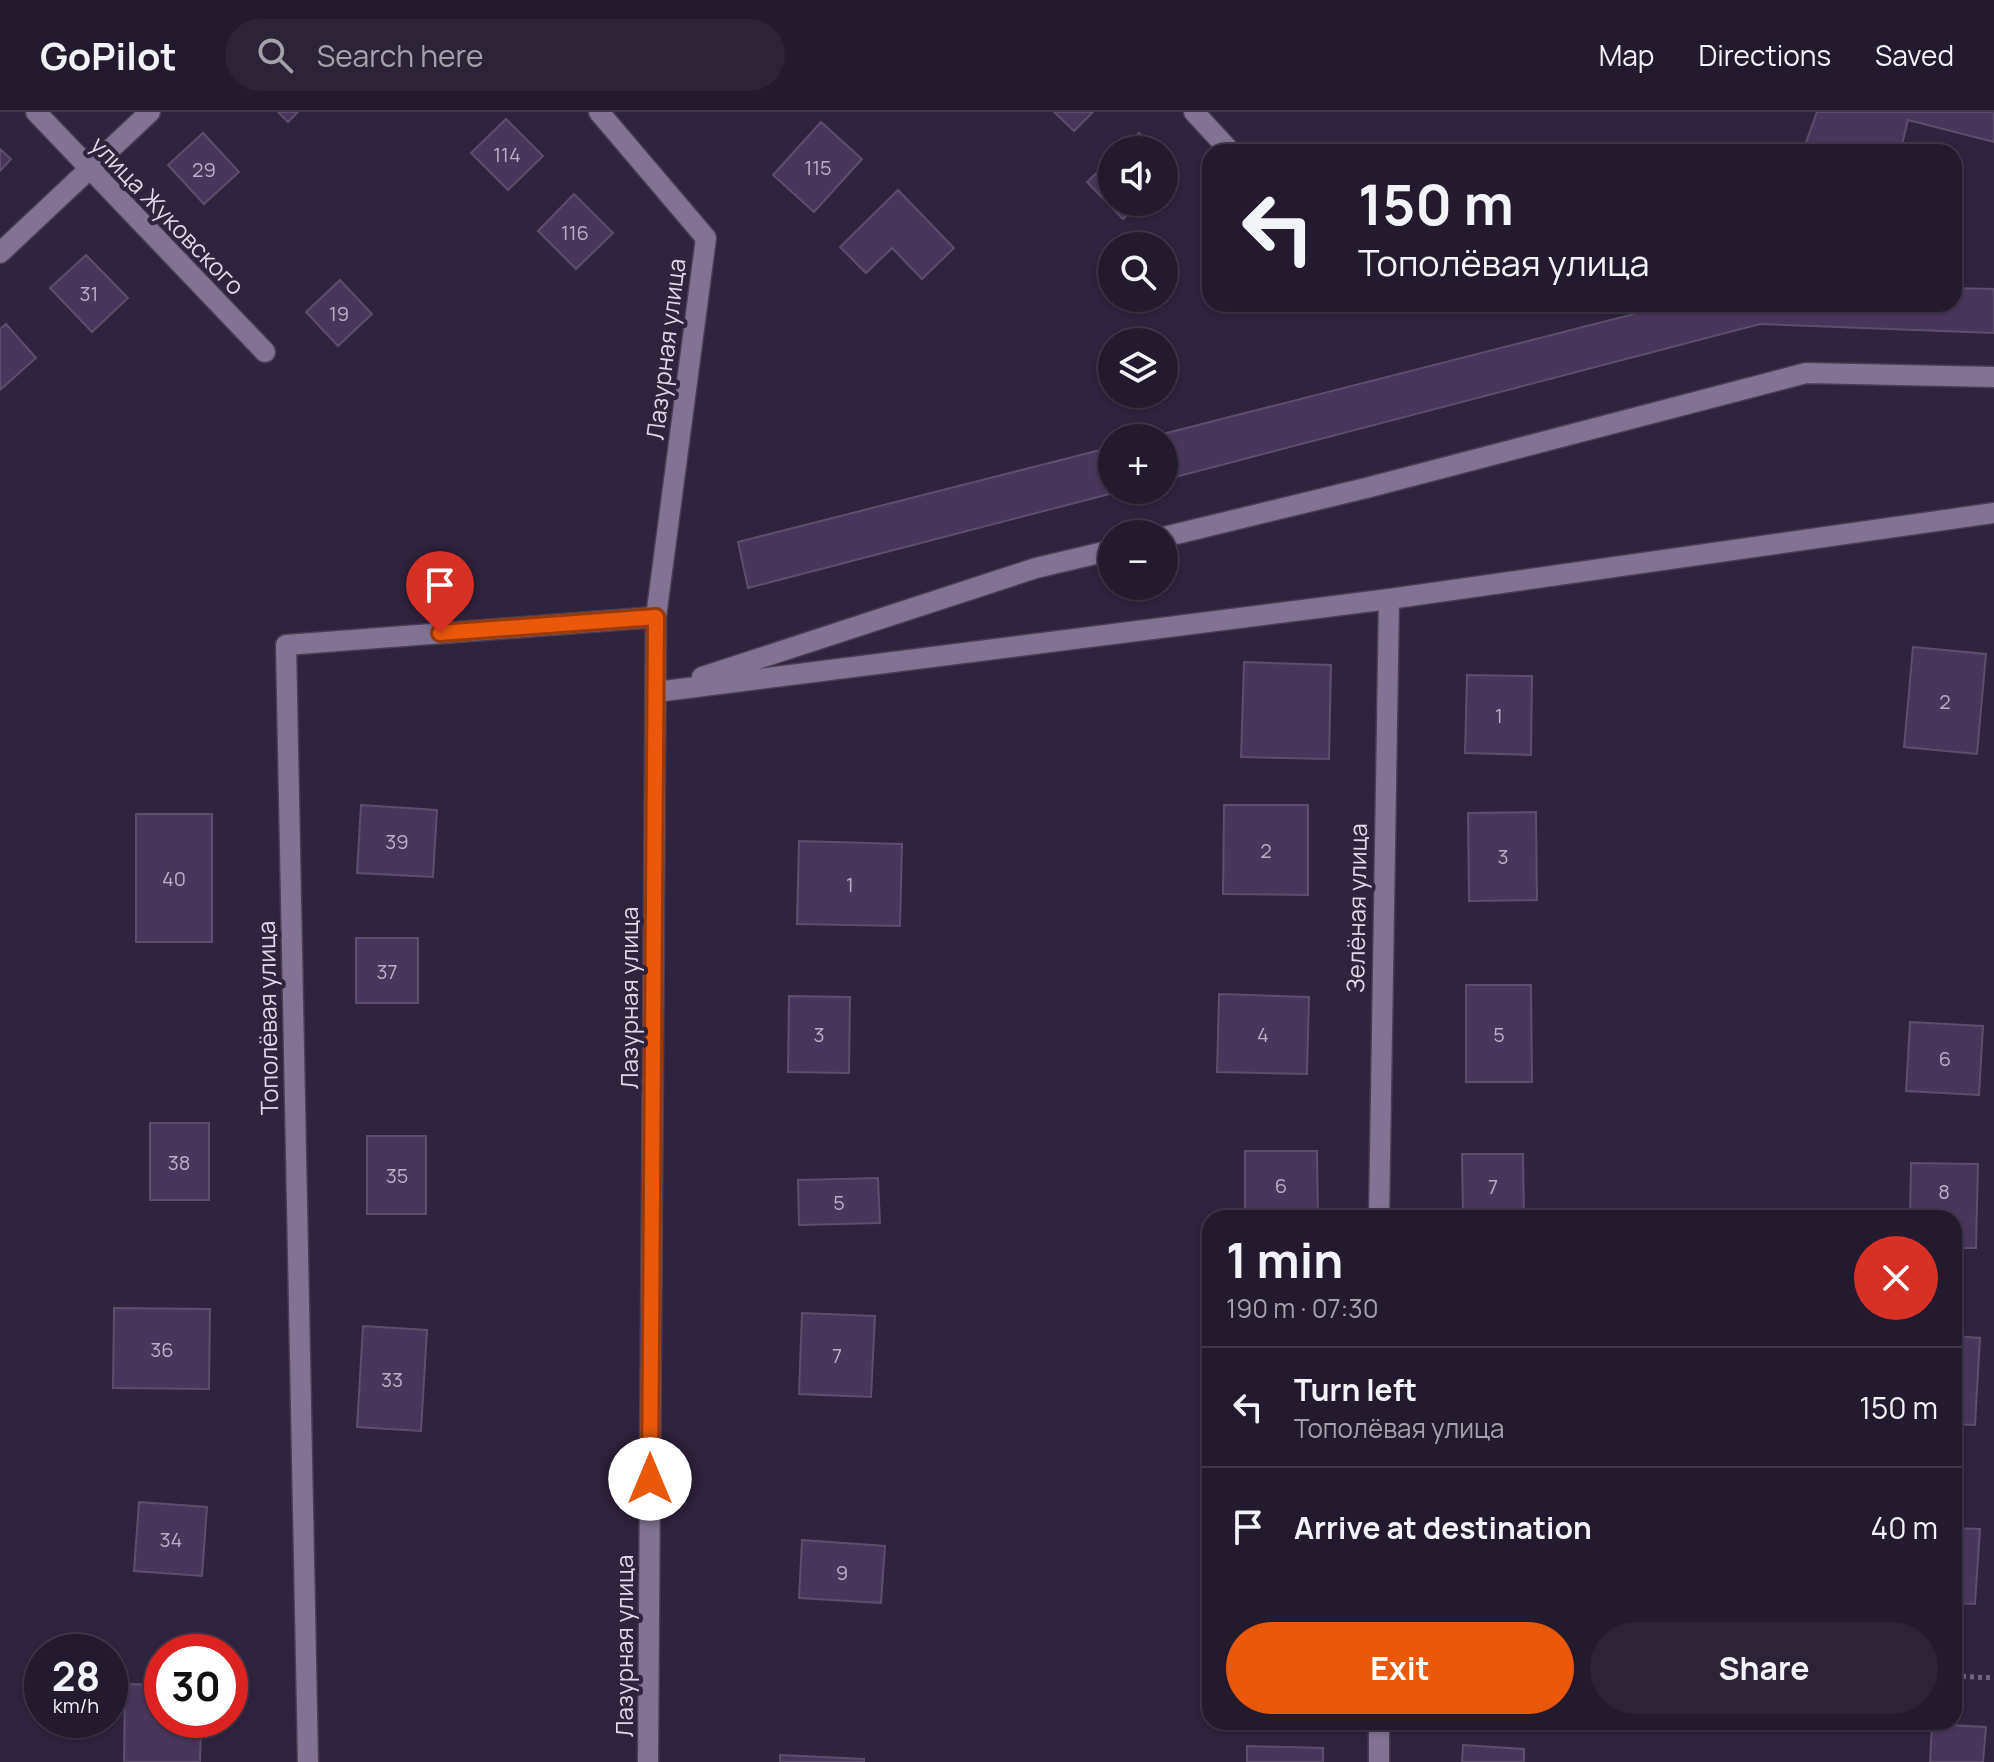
<!DOCTYPE html>
<meta charset="utf-8">
<style>
:root{--surface:#241a2e;--page:#2c2336;--text:#f1f3f6;--muted:#a3a1aa;--line:#41384a;--accent:#ea580c}
body{margin:0;font-family:Manrope,sans-serif;background:var(--page);color:var(--text);height:100vh;display:flex;flex-direction:column;font-size:30px;white-space:nowrap}
*{box-sizing:border-box;margin:0}
p{font-size:26px;color:var(--muted)}
.icon{flex:none;width:44px;height:44px;fill:none;stroke:currentColor;stroke-width:2;stroke-linecap:round;stroke-linejoin:round}
.map{position:relative;flex:1;overflow:hidden}
.panel{position:absolute;left:1202px;top:1098px;width:760px;height:520px;display:flex;flex-direction:column;background:var(--surface);border-radius:24px;box-shadow:0 2px 6px #0004,0 0 0 2px var(--line)}
.panel>*{flex:none}
.hud{position:absolute;left:1202px;top:32px;width:760px;height:168px;border-radius:24px;box-shadow:0 2px 6px #0004,0 0 0 2px var(--line);background:#241a2e;color:var(--text);overflow:hidden}
.buttons{position:absolute;left:1098px;top:24px;display:grid;gap:16px}
.buttons a{display:grid;place-items:center;width:80px;height:80px;border-radius:50%;background:var(--surface);box-shadow:0 2px 6px #0004,0 0 0 2px var(--line);font-size:40px}
.speed{position:absolute;left:24px;top:1522px;display:flex;gap:16px;font-size:40px;font-weight:700;text-align:center}
.speed>*{display:grid;place-content:center;width:104px;height:104px;border-radius:50%;background:var(--surface);box-shadow:0 2px 6px #0004,0 0 0 2px var(--line);line-height:1}
.speed small{font-size:20px;font-weight:400}
.speed .limit{border:12px solid #d22;background:#fff;color:#111}
.pin{position:absolute;display:grid;place-items:center;width:68px;height:68px;color:#fff;margin:-82px -34px;border-radius:50% 50% 50% 0;rotate:-45deg;box-shadow:0 0 8px #0007}
.pin .icon{rotate:45deg}
.me{position:absolute;width:88px;margin:-44px;rotate:0deg;stroke-linejoin:round;filter:drop-shadow(0 0 6px #0008)}
.turn{display:flex;align-items:center;gap:28px;height:168px;padding:0 24px;font-size:36px}
.turn .icon{width:104px;height:104px;stroke-width:2.5}
.turn b{display:block;font-size:56px;line-height:68px}
.round{display:grid;place-items:center;flex:none;width:84px;height:84px;border-radius:42px;background:var(--page)}
.headline{display:flex;align-items:center;justify-content:space-between;height:136px;padding:0 24px}
h1{font-size:48px;font-weight:700;line-height:60px}
.action{display:flex;gap:16px;margin-top:auto;padding:16px 24px}
.action a{flex:1;height:92px;border-radius:48px;background:var(--accent);color:#fff;font-size:32px;font-weight:700;line-height:92px;text-align:center}
.action a+a{background:var(--page);color:var(--text)}
ul{padding:0;list-style:none}
li{display:flex;align-items:center;gap:24px;height:120px;padding:0 24px;border-top:2px solid var(--line)}
li div{flex:1}
li b{display:block;font-size:30px}
li em{font-style:normal}
header{display:flex;align-items:center;gap:48px;box-sizing:border-box;height:112px;padding:0 40px;background:var(--surface);border-bottom:2px solid var(--line)}
header strong{font-size:38px}
nav{display:flex;gap:44px;margin-inline-start:auto;font-size:28px}
.search{width:560px;height:72px;background:var(--page);display:flex;align-items:center;gap:20px;box-sizing:border-box;padding:0 28px;border-radius:44px;color:var(--muted);font-size:30px}
.map>svg:first-child{display:block}
</style>
<header>
<strong>GoPilot</strong>
<div class="search"><svg class="icon" aria-label="search" viewBox="0 0 24 24"><circle cx="10" cy="10" r="6"/><path d="M15 15l6 6"/></svg>Search here</div>
<nav><a>Map</a><a>Directions</a><a>Saved</a></nav>
</header>
<div class="map">
<svg width="1994" height="1650" viewBox="0 0 1994 1650">
<rect width="100%" height="100%" fill="#30233d"/>
<!-- building -->
<path fill="#49375b" stroke="#5d4f6b" stroke-width="2" d="M278 0H298L288 10Z
M1054 0H1093L1074 19Z
M1817 0H1994V30L1908 8 1900 40H1832L1805 33Z
M506 7 543 44 508 78 471 41Z
M821 10 862 47 814 100 773 63Z
M203 21 239 60 204 92 168 53Z
M1139 21 1155 38H1121Z
M0 37 11 47 0 59Z
M1112 46V90H1141L1123 107 1087 70Z
M1164 47 1175 58 1164 68Z
M898 78 954 136 922 167 892 136 866 161 840 135Z
M574 82 613 121 576 157 538 119Z
M86 143 128 186 92 220 50 176Z
M340 168 372 202 338 234 306 200Z
M1954 176 1994 177V221L1760 212 1164 368V326H1147L1673 192H1954Z
M6 212 36 246 0 278V217Z
M1112 335V378H1125L748 476 738 430Z
M1913 535 1986 542 1977 642 1904 635Z
M1244 550 1331 553 1329 647 1241 645Z
M1467 563 1532 564 1531 643 1465 641Z
M361 693 437 698 433 765 357 761Z
M1224 693H1308V783L1223 782Z
M1536 700 1537 788 1469 789 1468 701Z
M136 702H212V830H136Z
M799 729 902 732 900 814 797 812Z
M356 826H418V891H356Z
M1466 873H1531L1532 970H1466Z
M1219 882 1309 885 1307 962 1217 960Z
M789 884 850 885 849 961 788 960Z
M1910 910 1983 914 1979 983 1906 979Z
M150 1011H209V1088H150Z
M367 1024H426V1102H367Z
M1245 1039H1317L1318 1106H1245Z
M1462 1042H1523L1524 1106H1463Z
M1911 1051 1978 1052 1976 1136H1954V1106H1910Z
M878 1066 880 1111 799 1113 798 1068Z
M114 1196 210 1197 209 1277 113 1276Z
M802 1201 875 1204 871 1285 799 1282Z
M363 1214 427 1218 421 1319 357 1315Z
M1954 1224 1980 1226 1975 1313 1954 1312Z
M139 1390 207 1395 202 1464 134 1459Z
M1954 1416 1980 1417 1975 1492 1954 1491Z
M802 1428 885 1434 881 1491 799 1486Z
M125 1572 162 1573V1608H201L200 1650H124Z
M1932 1612 1986 1615 1983 1650H1930Z
M1463 1633 1524 1637V1650H1462Z
M1247 1634 1323 1636V1650H1247Z
M780 1643 864 1647V1650H780Z"/>
<g fill="none" stroke-linecap="round" stroke-linejoin="round">
<defs>
<path id="minor" d="M36 0 265 240
M599 0 706 126 656 505 648 1650
M1194 0 1231 40
M0 141 150 0
M1164 425 1370 375 1806 261 1994 265
M702 565 1036 456 1112 438
M656 580 1389 487 1994 401
M1379 1106 1389 487
M1379 1610V1650
M308 1650 286 533 656 505"/>
</defs>
<!-- minor casing -->
<use href="#minor" stroke="#483d52" stroke-width="23"/>
<!-- path -->
<path stroke="#70667c" stroke-width="5" stroke-dasharray="4 4" stroke-linecap="butt" d="M1954 1564 1994 1566"/>
<!-- minor -->
<use href="#minor" stroke="#817391" stroke-width="20"/>
</g>
<g fill="none" stroke-linecap="round" stroke-linejoin="round">
<defs>
<path id="route" d="M440 521 656 505 650 1367"/>
</defs>
<!-- route casing -->
<use href="#route" stroke="#983908" stroke-width="20"/>
<!-- route -->
<use href="#route" stroke="#ea580c" stroke-width="14"/>
</g>
<g text-anchor="middle" dominant-baseline="central" stroke-width="8" stroke-linejoin="round" paint-order="stroke">
<!-- number labels -->
<g font-size="20" fill="#bab0c5">
<text x="507" y="42">114</text>
<text x="818" y="55">115</text>
<text x="204" y="57">29</text>
<text x="575" y="120">116</text>
<text x="89" y="181">31</text>
<text x="339" y="201">19</text>
<text x="1945" y="589">2</text>
<text x="1499" y="603">1</text>
<text x="397" y="729">39</text>
<text x="1266" y="738">2</text>
<text x="1503" y="744">3</text>
<text x="174" y="766">40</text>
<text x="850" y="772">1</text>
<text x="387" y="859">37</text>
<text x="819" y="922">3</text>
<text x="1263" y="922">4</text>
<text x="1499" y="922">5</text>
<text x="1945" y="946">6</text>
<text x="179" y="1050">38</text>
<text x="397" y="1063">35</text>
<text x="1281" y="1073">6</text>
<text x="1493" y="1074">7</text>
<text x="1944" y="1079">8</text>
<text x="839" y="1090">5</text>
<text x="162" y="1237">36</text>
<text x="837" y="1243">7</text>
<text x="392" y="1267">33</text>
<text x="171" y="1427">34</text>
<text x="842" y="1460">9</text>
</g>
<!-- street labels -->
<g font-size="24" fill="#dfd8e8" stroke="#30233d">
<text transform="translate(168 103) rotate(46)">улица Жуковского</text>
<text transform="translate(665 237) rotate(-83)">Лазурная улица</text>
<text transform="translate(1356 796) rotate(-89)">Зелёная улица</text>
<text transform="translate(628 886) rotate(-90)">Лазурная улица</text>
<text transform="translate(267 906) rotate(-91)">Тополёвая улица</text>
<text transform="translate(623 1534) rotate(-90)">Лазурная улица</text>
</g>
</g>
</svg>
<div class="buttons">
<a><svg class="icon" aria-label="sound" viewBox="0 0 24 24"><path d="M4 9h4l5-4v14l-5-4H4zM17 9q2 3 0 6"/></svg></a>
<a><svg class="icon" aria-label="search" viewBox="0 0 24 24"><circle cx="10" cy="10" r="6"/><path d="M15 15l6 6"/></svg></a>
<a><svg class="icon" aria-label="layers" viewBox="0 0 24 24"><path d="M12 4l9 5-9 5-9-5zM3 14l9 5 9-5"/></svg></a>
<a>+</a>
<a>−</a>
</div>
<div class="speed"><div>28<small>km/h</small></div><div class="limit">30</div></div>
<div class="pin" style="left:440px;top:521px;background:#d93025"><svg class="icon" aria-label="arrive" viewBox="0 0 24 24"><path d="M6 21V4h12l-3 4 3 4H6"/></svg></div>
<svg class="me" style="left:650px;top:1367px" viewBox="-20 -20 40 40"><circle r="19" fill="#fff"/><path d="M0-13L10 11 0 6-10 11z" fill="#ea580c"/></svg>
<div class="hud">
<div class="turn"><svg class="icon" aria-label="left" viewBox="0 0 24 24"><path d="M17 20v-9H6M10 6l-5 5 5 5"/></svg><div><b>150 m</b>Тополёвая улица</div></div>
</div>
<section class="panel">
<div class="headline"><div><h1>1 min</h1><p>190 m · 07:30</p></div><a class="round" style="background:#d93025;color:#fff"><svg class="icon" aria-label="close" viewBox="0 0 24 24"><path d="M6 6l12 12M18 6L6 18"/></svg></a></div>
<ul>
<li><svg class="icon" aria-label="left" viewBox="0 0 24 24"><path d="M17 20v-9H6M10 6l-5 5 5 5"/></svg><div><b>Turn left</b><p>Тополёвая улица</p></div><em>150 m</em></li>
<li><svg class="icon" aria-label="arrive" viewBox="0 0 24 24"><path d="M6 21V4h12l-3 4 3 4H6"/></svg><div><b>Arrive at destination</b></div><em>40 m</em></li>
</ul>
<div class="action"><a>Exit</a><a>Share</a></div>
</section>
</div>
